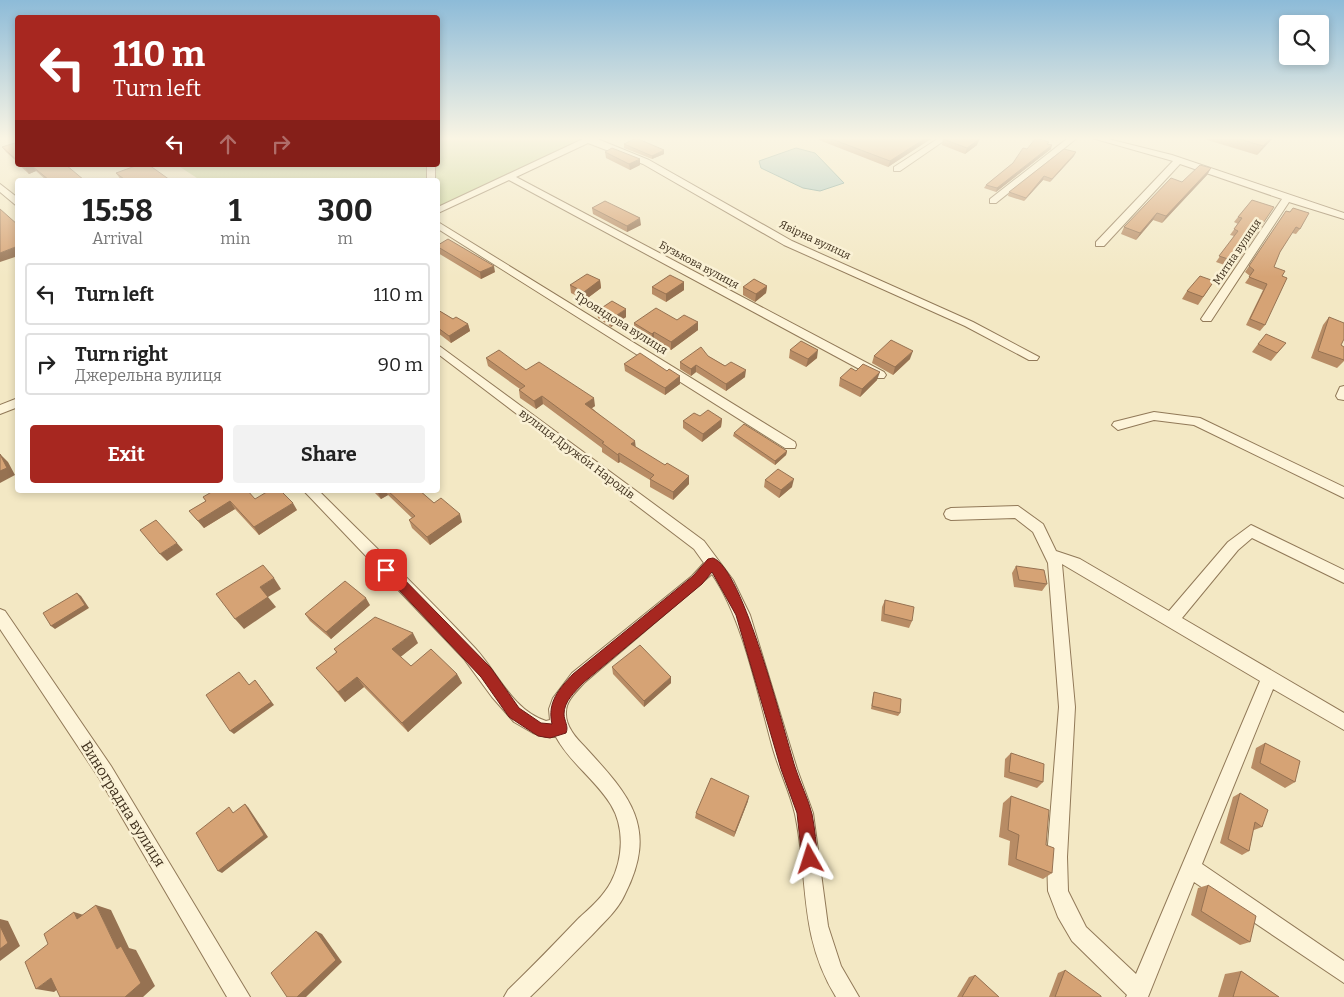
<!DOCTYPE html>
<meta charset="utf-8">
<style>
:root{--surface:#fff;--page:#f2f2f2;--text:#222;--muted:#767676;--line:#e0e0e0;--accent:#a72720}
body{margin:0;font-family:Bitter,serif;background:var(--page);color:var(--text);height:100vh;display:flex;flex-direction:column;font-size:19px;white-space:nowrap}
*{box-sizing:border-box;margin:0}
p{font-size:16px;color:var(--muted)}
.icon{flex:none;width:28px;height:28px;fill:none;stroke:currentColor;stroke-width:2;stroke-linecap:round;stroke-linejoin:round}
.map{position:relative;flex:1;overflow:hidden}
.details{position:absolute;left:15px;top:178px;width:425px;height:315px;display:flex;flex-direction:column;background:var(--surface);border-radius:5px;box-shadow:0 2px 8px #0003}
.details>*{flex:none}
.top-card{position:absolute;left:15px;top:15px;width:425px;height:152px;border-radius:5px;box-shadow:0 2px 8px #0003;background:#a72720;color:#fff;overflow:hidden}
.tools{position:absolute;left:1279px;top:15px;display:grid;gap:10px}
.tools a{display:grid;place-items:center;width:50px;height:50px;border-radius:5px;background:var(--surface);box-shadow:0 2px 8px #0003;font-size:25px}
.pin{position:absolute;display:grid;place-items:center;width:42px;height:42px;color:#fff;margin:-21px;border-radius:10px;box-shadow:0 2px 8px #0006}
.me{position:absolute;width:55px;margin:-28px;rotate:354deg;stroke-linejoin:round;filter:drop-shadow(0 0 4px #0008)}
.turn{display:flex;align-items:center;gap:18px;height:105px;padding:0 15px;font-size:22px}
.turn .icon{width:65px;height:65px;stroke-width:2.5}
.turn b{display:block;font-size:35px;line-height:42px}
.lanes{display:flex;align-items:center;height:48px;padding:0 15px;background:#0003;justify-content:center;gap:25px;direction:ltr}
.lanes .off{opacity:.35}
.eta{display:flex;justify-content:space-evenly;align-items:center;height:85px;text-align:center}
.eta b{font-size:30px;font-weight:700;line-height:35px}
.button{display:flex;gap:10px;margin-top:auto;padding:10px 15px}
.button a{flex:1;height:58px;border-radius:5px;background:var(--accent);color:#fff;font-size:20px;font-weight:700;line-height:58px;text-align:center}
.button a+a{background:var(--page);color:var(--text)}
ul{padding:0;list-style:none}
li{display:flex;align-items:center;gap:15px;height:62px;margin:0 10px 8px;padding:0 5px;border:2px solid var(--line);border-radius:5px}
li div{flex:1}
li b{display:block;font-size:19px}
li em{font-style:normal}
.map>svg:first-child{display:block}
</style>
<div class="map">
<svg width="1344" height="997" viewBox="0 0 1344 997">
<rect width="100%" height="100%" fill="#f3e8c4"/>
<!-- green -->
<path fill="#c8d396" d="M438 138 587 139 438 209V180H200L177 165H438Z"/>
<!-- water -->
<path fill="#a6c6bf" stroke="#6b968e" d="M796 148 815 153 844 183 820 191 803 188 761 168 759 161Z"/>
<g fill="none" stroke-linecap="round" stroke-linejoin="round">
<defs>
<path id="minor" d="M585 138H595L649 160 792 241 973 322 1039 357 1037 360H1029L965 326 784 245 643 164 588 143 516 177 884 372 886 375 884 378H876L509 180 438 213V207Z
M939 138H948L900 171H894V167Z
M1068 138H1077L996 203H990V199Z
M1092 138H1104L1172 155 1344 213V219L1289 202 1211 321H1203L1201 319 1282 199 1180 164 1104 246H1096V242L1173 161Z
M427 165H435V180H427Z
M0 184 18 198V207L0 192Z
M438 222 795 442 796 445 795 448H785L438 229Z
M438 345 704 541 733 580 750 615 797 769 813 813 828 926 841 966 859 997H836C798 935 809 880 795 814 790 792 779 770 773 749 758 695 743 619 712 574L584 683C577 691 566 700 566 712 565 726 576 738 585 747 629 795 659 827 625 894 618 910 604 922 592 935 571 956 551 977 530 997H504L508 990C532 967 555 943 578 919 590 908 603 897 611 882 623 859 625 828 611 805 596 780 570 763 556 737H546L533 733 514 722 492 697 464 659 303 490H318C371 543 425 594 475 648 498 673 512 710 546 721L550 720 549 709 553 698 572 673 692 576 704 563 694 549 438 354Z
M1344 386V400L1338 399 1336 396 1340 387Z
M18 398V407L0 414V405Z
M1154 412 1200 418 1344 487V498L1194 425 1154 420 1118 430 1112 425 1114 422Z
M1018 506 1043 524 1056 551 1080 559 1169 611 1228 542 1251 525 1344 570V583L1252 538 1238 550 1182 618 1344 713V730L1273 689 1202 864 1344 961V983L1194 882 1148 997H1126L1127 995 1072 941 1058 917 1048 891 1047 857 1059 707 1048 563 1033 532 1015 518 951 520 946 518 944 514 946 510 951 508ZM1062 564 1260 681 1136 974 1086 927 1068 891 1067 857 1075 707Z
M0 609 5 611 111 766 250 997H227L99 778 0 629Z"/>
</defs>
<!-- minor casing -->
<use href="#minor" stroke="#917958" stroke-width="2"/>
<!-- minor -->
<use href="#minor" fill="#fdf4d9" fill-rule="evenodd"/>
</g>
<!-- wall -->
<path fill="#b88c65" d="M819 138H935L929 140 888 167 819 140Z
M1205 138H1273L1257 155 1204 139Z
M943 139 977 145 965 154 942 145Z
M18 142V163L6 152 2 147Z
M1049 142 1048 144 1051 149 996 192 984 188 986 185 1013 163 1027 149Z
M624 144 664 150V154L652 159 624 148Z
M605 152 640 165 630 170 606 158Z
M1074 156 1050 182 1043 180 1024 201 1008 196 1009 192Z
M19 165H66L84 180H46L36 171 29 174Z
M1211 168 1207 175 1162 223 1153 220 1136 240 1121 234 1124 227 1182 182Z
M116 173 170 180H121Z
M1252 200 1237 262 1233 268 1216 262 1234 236 1230 235 1238 224 1234 222 1238 217Z
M592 208 641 225 627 232 593 214Z
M1286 211 1290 212 1300 229 1296 234 1292 233 1280 252 1274 267 1282 276 1265 325 1260 331 1246 325 1263 290 1245 283 1250 276 1245 272Z
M438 245 495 272 481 279 438 253Z
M600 280 601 288 585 300 571 293 570 285Z
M1214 281 1198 305 1182 299 1187 291Z
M684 282V290L666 302 652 294V287Z
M767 286 766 293 755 302 743 295V287Z
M438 310 453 319 468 324 470 331 451 343 438 333Z
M597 311 626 317 611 327 598 318Z
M1329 317 1341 345 1344 347V361L1337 368 1311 358 1323 325Z
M677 320 698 322V330L671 350 654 340 652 341 634 330V323Z
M1286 343 1271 361 1252 352 1258 344Z
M790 350 817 358 806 367 789 358Z
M708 356 745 377 726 391 696 372 691 376 680 369V362Z
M874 356 910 359 893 375 872 363Z
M486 358 526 370 595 406 592 408 636 447 689 484 673 500 650 487V480L620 462 618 463 602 452V448L543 404 536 409 520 398 519 390 520 389 488 366Z
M624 364 680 376V384L665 395 625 371Z
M840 378 877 380 860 397 839 386Z
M700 416 722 419 721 427 702 442 683 428V421Z
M734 433 787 451 786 455 775 465 733 436Z
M765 480 792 487 779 498 764 487Z
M372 490H419L434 503 462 522 430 545 412 528 409 520 412 518 388 495 381 499Z
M203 497 297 510 259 535 235 509 204 528 189 511 206 501Z
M1016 566 1047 584 1042 591 1014 587 1012 573Z
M885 600 912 621 909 628 881 621 882 607Z
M370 605 331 639 310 621 305 614Z
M418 643 400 657 411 666 457 674 462 683 408 732 364 687 345 702 324 677 336 652 334 649Z
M612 667 671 683 644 707 613 674Z
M874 692 900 713 898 716 871 709 873 695Z
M1265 743 1295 782 1285 788 1251 768 1256 748Z
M1011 753 1043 782 1037 788 1004 777 1005 759Z
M1240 793 1262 827 1254 830H1253L1249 851 1242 855 1220 843 1233 797Z
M1011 796 1046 845 1052 873 1043 879 1008 865 1010 841 999 837 1003 803Z
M748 801 734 837 695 818 696 813Z
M1208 885 1250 942 1240 945 1191 915 1198 888Z
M1065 970 1101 997H1049L1058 973Z
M1241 971 1279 997H1218L1225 974Z
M975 975 999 997H957L969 977Z"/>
<!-- shaded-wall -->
<path fill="#967252" d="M926 138H935L929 140 888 167 890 161Z
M980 138 977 145 965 154 967 148Z
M1271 138H1273L1257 155 1263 146Z
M1052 145 1051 149 996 192 997 188Z
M664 150V154L652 159V156Z
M1076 152 1074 156 1050 182 1052 179Z
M640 159V165L630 170 629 164Z
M32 166 36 171 29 174 25 168Z
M1211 168 1207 175 1162 223 1166 216Z
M1044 176 1043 180 1024 201 1026 198Z
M1157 213 1153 220 1136 240 1140 233Z
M640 218 641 225 627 232V226Z
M18 246V256L0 262V253Z
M494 266 495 272 481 279 480 272Z
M600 280 601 288 585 300 584 292Z
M684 282V290L666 302V294Z
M767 286 766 293 755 302 756 294Z
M626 309V317L611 327V319Z
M698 322V330L671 350V342Z
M468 324 470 331 451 343 449 336Z
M654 332V340L652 341V334Z
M818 350 817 358 806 367 808 359Z
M913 351 910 359 893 375 895 367Z
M696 365V372L691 376V369Z
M746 370 745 377 726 391V384Z
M880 372 877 380 860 397 862 389Z
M680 376V384L665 395V388Z
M542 396 543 404 536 409 534 401Z
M594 398 595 406 586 412 585 404Z
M722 419 721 427 702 442 703 434Z
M635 441 636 449 631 444Z
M787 451 786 455 775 465V461Z
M619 453 620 462 618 463V455Z
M0 454 8 462 15 475 0 483Z
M689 476V484L673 500V492Z
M794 479 792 487 779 498 781 490Z
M379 490H385L388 495 381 499 377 491Z
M230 501 235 509 204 528 198 521Z
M293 503 297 510 259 535 254 527Z
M460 514 462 522 430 545 427 537Z
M177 543 183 550 167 561 160 554Z
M274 578 281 589 268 597 276 607 244 629 235 619 260 587Z
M77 593 81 596 89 608 55 629 51 626Z
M366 598 370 605 331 639 326 632Z
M413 633 418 643 398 659 392 649Z
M457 674 462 683 408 732 402 723Z
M357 677 364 687 345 702 338 692Z
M671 677V683L644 707V701Z
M255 680 274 705 234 734 230 731Z
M749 796 748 801 734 837 735 832Z
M245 804 248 807 268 837 222 873 218 871Z
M96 905 111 910 129 948 136 950 155 986 143 997H125L117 949Z
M74 912 90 917 77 919Z
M0 919 8 921 20 946 0 961Z
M316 931 322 934 342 962 306 997H297Z
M51 978 68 981 54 992 36 989Z"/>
<!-- building -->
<path fill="#d6a375" stroke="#967252" d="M636 138 664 150 652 156 624 144Z
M829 138H926L890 161Z
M946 138H980L978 140 967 148 943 139Z
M1036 138 1049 142 1047 144 1052 145 997 188 986 185 1013 163 1023 148 1027 149Z
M1236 138H1271L1263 146Z
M18 142V161L2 147Z
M612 148 640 159 629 164 605 152Z
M1064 149 1076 152 1052 179 1044 176 1026 198 1009 192Z
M21 165H66L84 180H49L32 166 25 168Z
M138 165H149L170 180H122L124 179 116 173Z
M1200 165 1211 168 1166 216 1157 213 1140 233 1124 227 1171 178 1182 182Z
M1252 200 1274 207 1237 262 1219 256 1238 231 1234 229 1242 218 1238 217Z
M605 201 640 218 627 226 592 208Z
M1293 208 1309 213 1300 229 1296 227 1280 252 1274 267 1285 271 1282 276 1287 278 1265 325 1250 319 1267 284 1249 277 1254 270 1249 266 1286 211 1290 212Z
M0 209 18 225V246L0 253Z
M448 239 494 266 480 272 438 247V245Z
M587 274 600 280 584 292 570 285Z
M670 275 684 282 666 294 652 287Z
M1200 276 1214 281 1203 297 1187 291Z
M754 279 767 286 756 294 743 287Z
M612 301 626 309 611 319 597 311Z
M656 308 677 320 684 315 698 322 671 342 654 332 652 334 634 323Z
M438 310 453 319 456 317 468 324 449 336 438 328Z
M1329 317 1344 323V339L1341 345 1344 347V360L1318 351Z
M1266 334 1286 343 1277 353 1258 344Z
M891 340 913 351 895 367 874 356Z
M801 341 818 350 808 359 790 350Z
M701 347 708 356 725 366 731 362 746 370 726 384 696 365 691 369 680 362Z
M499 350 526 370 539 362 594 398 585 404 635 441 631 444 665 465 667 463 689 476 673 492 650 479 654 475 619 453 618 455 602 443 604 442 542 396 534 401 519 390 525 386 486 358Z
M640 353 667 371 669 369 680 376 665 388 624 364Z
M863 364 880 372 862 389 840 378 851 368 856 371Z
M708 410 722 419 703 434 683 421 694 413 700 416Z
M744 424 787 451 775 461 734 433Z
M0 454 7 468 0 471Z
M778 469 794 479 781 490 765 480Z
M215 490H247L255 499 270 490H280L293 503 254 527 230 501 198 521 189 511 206 501 203 497Z
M387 490H419L434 503 441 498 460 514 427 537 409 520 415 516Z
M156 520 177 543 160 554 140 530Z
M263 565 274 578 260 587 268 597 235 619 216 594Z
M1016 566 1044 570 1047 584 1019 580Z
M345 581 366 598 326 632 305 614Z
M77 593 85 605 51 626 43 613Z
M885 600 914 607 912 621 884 614Z
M375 617 413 633 392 649 411 666 431 649 457 674 402 723 357 677 338 692 316 668 337 652 334 649Z
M640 645 671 677 644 701 612 667Z
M239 672 249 685 255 680 271 702 230 731 206 695Z
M874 692 901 699 900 713 872 706Z
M1265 743 1300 761 1295 782 1260 763Z
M1011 753 1044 764 1043 782 1009 772Z
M711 778 749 796 735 832 696 813Z
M1240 793 1268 810 1262 827 1255 822 1249 851 1228 839Z
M1011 796 1049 810 1046 845 1054 848 1052 873 1016 859 1019 835 1008 830Z
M245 804 264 835 218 871 196 833 229 807 233 813Z
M1208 885 1256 916 1250 942 1201 911Z
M96 905 117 949 121 946 141 983 125 997H60L51 978 36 989 25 962 48 944 44 934 74 912 77 919Z
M0 926 8 943 0 949Z
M316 931 336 960 297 997H287L271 973Z
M1065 970 1101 996V997H1055Z
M1241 971 1279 997H1233Z
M975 975 999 997H962Z"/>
<!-- sky -->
<linearGradient id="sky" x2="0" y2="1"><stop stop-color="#8dbbd8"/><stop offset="0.5" stop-color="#faf5e4"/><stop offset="1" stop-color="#faf5e4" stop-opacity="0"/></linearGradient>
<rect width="1344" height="277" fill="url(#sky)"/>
<!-- route -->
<path fill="#a72720" stroke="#6d1915" d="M713 558C743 568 784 732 795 767 800 783 808 798 812 814 815 829 816 844 818 859L816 865 810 867 805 865 802 859 797 813 781 769 736 615 712 572 702 584 583 683C575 692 564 701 564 714 564 721 569 726 566 733L550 738 538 736 509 717 481 677 380 570 386 564 391 566 491 668 519 708 541 723 552 724C547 702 559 689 573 674L693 576 708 559Z"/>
<g text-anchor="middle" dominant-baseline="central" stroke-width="5" stroke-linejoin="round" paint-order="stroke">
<!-- far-street labels -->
<g font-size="11" fill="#3f301d" stroke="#faf1d5">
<text transform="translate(815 240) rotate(25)">Явірна вулиця</text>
<text transform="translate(1237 252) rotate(-56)">Митна вулиця</text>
<text transform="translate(699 265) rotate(28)">Бузькова вулиця</text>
</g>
<!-- street labels -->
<g font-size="12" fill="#3f301d" stroke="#faf1d5">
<text transform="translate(621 323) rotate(32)">Трояндова вулиця</text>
<text transform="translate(577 454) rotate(37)">вулиця Дружби Народів</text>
</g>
<!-- near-street labels -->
<g font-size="15" fill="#3f301d" stroke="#faf1d5">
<text transform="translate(123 804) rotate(58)">Виноградна вулиця</text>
</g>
</g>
</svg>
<div class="tools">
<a><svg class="icon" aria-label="search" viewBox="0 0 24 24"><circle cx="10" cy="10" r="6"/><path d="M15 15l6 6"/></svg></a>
</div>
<div class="pin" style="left:386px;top:570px;background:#d93025"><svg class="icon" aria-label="arrive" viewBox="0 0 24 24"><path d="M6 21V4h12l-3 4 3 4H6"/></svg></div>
<svg class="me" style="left:810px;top:859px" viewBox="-20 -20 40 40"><path d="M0-17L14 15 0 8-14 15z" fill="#a72720" stroke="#fff" stroke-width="4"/></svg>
<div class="top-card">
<div class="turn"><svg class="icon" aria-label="left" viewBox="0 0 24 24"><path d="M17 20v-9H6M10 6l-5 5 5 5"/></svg><div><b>110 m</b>Turn left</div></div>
<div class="lanes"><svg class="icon" aria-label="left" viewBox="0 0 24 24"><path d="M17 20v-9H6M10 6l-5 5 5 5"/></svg><svg class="icon off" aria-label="ahead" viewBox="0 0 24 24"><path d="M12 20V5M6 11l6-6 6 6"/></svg><svg class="icon off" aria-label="right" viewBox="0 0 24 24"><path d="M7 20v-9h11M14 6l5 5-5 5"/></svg></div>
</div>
<section class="details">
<div class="eta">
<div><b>15:58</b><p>Arrival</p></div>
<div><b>1</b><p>min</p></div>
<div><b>300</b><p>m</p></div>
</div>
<ul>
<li><svg class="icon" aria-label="left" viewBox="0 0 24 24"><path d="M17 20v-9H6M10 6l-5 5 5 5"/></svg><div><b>Turn left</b></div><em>110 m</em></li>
<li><svg class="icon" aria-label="right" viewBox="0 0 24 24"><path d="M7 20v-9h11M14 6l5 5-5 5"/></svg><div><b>Turn right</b><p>Джерельна вулиця</p></div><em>90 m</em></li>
</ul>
<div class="button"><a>Exit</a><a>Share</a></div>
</section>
</div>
